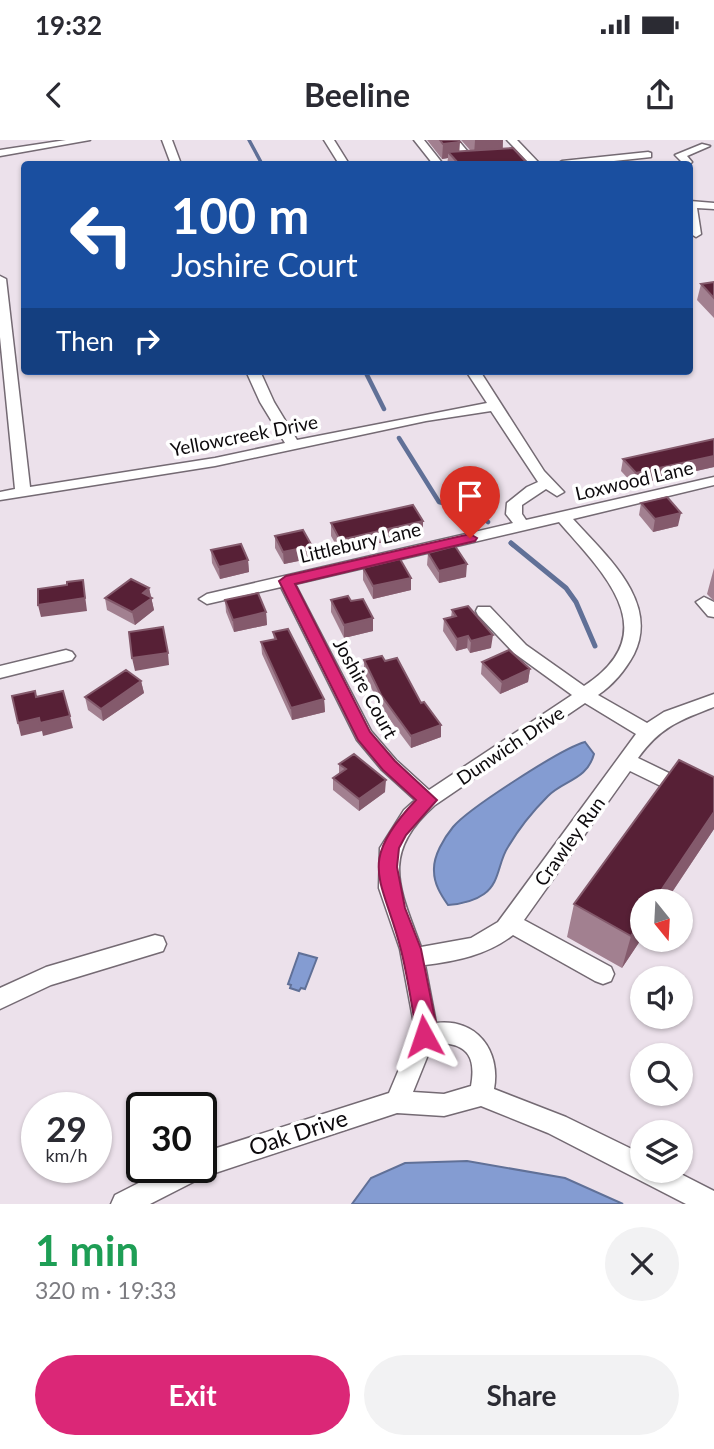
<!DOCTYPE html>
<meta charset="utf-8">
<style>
:root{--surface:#fff;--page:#f2f2f3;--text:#2b2b33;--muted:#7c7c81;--accent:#db2777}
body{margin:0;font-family:Lato,sans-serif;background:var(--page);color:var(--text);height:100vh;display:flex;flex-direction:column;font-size:26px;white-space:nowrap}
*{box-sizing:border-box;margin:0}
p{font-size:23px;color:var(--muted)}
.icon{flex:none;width:38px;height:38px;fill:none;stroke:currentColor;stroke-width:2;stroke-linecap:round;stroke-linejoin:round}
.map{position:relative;height:1064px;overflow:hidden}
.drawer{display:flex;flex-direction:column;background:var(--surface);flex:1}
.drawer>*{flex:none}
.banner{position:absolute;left:21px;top:21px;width:672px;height:214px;border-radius:7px;box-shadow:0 2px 5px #0004;background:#1a4fa0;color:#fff;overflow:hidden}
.needle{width:46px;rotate:162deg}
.fabs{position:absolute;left:630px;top:749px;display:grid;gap:14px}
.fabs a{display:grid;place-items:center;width:63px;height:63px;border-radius:50%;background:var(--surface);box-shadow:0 2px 5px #0004;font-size:35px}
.speed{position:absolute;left:21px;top:952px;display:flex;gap:14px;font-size:35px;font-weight:700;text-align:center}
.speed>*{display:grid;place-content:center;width:91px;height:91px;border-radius:50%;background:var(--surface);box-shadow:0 2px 5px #0004;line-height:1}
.speed small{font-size:18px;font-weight:400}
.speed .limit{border:4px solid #111;border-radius:10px;background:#fff;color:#111}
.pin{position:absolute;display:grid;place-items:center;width:60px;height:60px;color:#fff;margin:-72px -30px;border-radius:50% 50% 50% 0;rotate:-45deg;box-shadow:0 0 7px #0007}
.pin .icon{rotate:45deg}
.me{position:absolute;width:77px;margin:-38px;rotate:355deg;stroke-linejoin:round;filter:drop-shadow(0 0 5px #0008)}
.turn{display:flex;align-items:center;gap:24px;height:147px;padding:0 35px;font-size:32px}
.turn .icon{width:91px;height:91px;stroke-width:2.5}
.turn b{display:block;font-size:49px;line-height:60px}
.then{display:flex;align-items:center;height:66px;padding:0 35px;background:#0003;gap:14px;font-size:26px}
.round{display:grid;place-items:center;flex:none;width:74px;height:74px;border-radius:37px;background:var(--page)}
.head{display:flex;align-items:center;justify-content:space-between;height:119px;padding:0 35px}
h1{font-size:42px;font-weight:700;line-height:52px;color:#1e9e55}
.action{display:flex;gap:14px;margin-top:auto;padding:14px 35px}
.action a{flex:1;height:80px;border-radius:42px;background:var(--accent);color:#fff;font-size:28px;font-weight:700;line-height:80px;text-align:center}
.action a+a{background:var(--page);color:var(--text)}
.status{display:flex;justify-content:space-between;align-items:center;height:49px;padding:0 35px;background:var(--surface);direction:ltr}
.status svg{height:19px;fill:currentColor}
header{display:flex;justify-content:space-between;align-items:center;height:91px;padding:0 35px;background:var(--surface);font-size:32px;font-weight:700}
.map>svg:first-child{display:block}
</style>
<div class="status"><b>19:32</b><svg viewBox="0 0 49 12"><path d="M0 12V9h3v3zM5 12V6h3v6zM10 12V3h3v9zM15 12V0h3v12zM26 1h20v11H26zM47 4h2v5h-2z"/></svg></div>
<header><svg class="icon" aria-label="back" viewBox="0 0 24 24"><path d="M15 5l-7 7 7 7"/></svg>Beeline<svg class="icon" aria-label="share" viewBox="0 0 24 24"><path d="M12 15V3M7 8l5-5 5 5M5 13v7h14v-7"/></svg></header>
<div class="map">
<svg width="714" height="1064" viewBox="0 0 714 1064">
<rect width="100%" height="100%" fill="#ece1eb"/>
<!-- water -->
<path fill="#849cd2" stroke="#607097" stroke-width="2" d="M585 602 594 614C587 640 564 640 548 656 533 671 518 690 508 707 498 722 500 743 484 754 473 762 461 764 448 765 441 755 434 744 434 731 433 716 444 698 453 687 468 669 562 608 585 602Z
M299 813 317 818 305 849 301 848 299 851 290 848 291 845 288 844Z
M467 1021 565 1038 623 1064H352L371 1038 405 1023Z"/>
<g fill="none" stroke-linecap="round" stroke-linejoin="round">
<!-- stream-far2 -->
<path stroke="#607097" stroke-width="3.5" d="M249 0 262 24"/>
<!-- stream-far1 -->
<path stroke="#607097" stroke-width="4.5" d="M365 231 384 269
M399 298 439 362 476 372 488 382
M511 403 513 405"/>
<!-- stream -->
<path stroke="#607097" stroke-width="5" d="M511 403 566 448 576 462 595 506"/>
<defs>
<path id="minor" d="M66 0H90L0 16V10Z
M162 0H172L181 24H171Z
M324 0H334L349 24H339Z
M414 0H424L443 24H433Z
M448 0H458L478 24H468Z
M507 0H517L540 24H530Z
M702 4 710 6 687 16 692 22 690 24H684L675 15Z
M648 12 651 13V17L586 24H557L562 21Z
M690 61 714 63V69L697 68 701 94 696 97 691 94Z
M0 136 6 139 30 347 215 318 285 303 260 262 246 231H260L274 262 297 300 487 263 466 231H480L544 331 564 352 557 356 546 349 522 365V374L526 380 714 337V345L573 379C605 415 660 461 634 514 626 529 613 545 598 555L647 583 664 572 714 554V567C680 580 660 587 638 618L714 655V672L630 631 524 780 611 827 614 834 611 841 603 844 595 841 513 795C487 815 457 821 425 825L436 883C477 878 501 911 494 949L566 977 642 1014V1031H675L714 1051V1064H686L548 993 481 966 444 976 397 973 203 1037 150 1064H111L115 1055 170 1027H201V1013L389 953 413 896 414 884 400 809 379 748 380 708 404 670 415 660 382 630 357 600 281 447 207 464 199 459 207 454 513 383 506 374 507 363 527 347 538 342 491 271 426 281 215 326 0 360V352L15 349 0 197ZM559 382C603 433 667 492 584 546L526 505 490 467H478L476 471 478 475 514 513 572 555 429 650 396 620 371 591 295 444ZM585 563 636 594 498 782 471 798 421 807C399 747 380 714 435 665ZM440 903C469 904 476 919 471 946L444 954 413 952 432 905Z
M704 457 714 462V477L708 476 696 462Z
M66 510 72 512 75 516 72 520 0 538V526Z
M155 795 163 797 166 804 163 811 51 845 0 869V848L46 827Z"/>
</defs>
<!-- minor casing -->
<use href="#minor" stroke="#746a73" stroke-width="3"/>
<!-- minor -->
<use href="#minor" fill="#fff" fill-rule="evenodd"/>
</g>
<!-- wall -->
<path fill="#a28090" d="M427 0H458L459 11 470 10 461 0H503V9L528 24H447L448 18 442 19Z
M714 142V178L697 160 701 144Z
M714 299V327L634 345 621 331 623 319Z
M641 363 678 386 653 392 639 375Z
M423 381V393L340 412 331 396V383Z
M275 396 312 406 313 418 284 424 275 408Z
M211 410 248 420 249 432 220 439 212 423Z
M428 413 466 437 439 443 427 425Z
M363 428 411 438V450L373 459 363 440Z
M714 428V461L707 454Z
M149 448 154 470 135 485 107 470 105 458Z
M225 460 266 472 267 485 234 492 226 472Z
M331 460 351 461 373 478V491L344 498 331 472Z
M452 470 491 508 470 513 467 508 456 511 443 491 444 479 451 477Z
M273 492 324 559 325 572 292 580 262 514 261 502 274 499Z
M364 520 385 521 421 563 441 597 411 608 381 568 364 533Z
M482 522 530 529 528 542 500 554 481 534Z
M141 541 144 553 103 581 88 570 85 557Z
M339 624 385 652 359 671 333 650V638L339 634Z
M714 637V689L622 828 567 797 574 764Z"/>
<!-- shaded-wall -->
<path fill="#845a6c" d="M475 0H503L502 13 474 15Z
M460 2 459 17 448 12V18L442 19 443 4Z
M714 316V327L634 345 636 333Z
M681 373 678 386 653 392 655 379Z
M423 381V393L340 412V400Z
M312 406 313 418 284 424 283 412Z
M248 420 249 432 220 439 219 427Z
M467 424 466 437 439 443V431Z
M411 438V450L373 459V446Z
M83 440 87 471 41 477 38 465Z
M149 448 154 470 135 485 132 472 143 453Z
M266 472 267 485 234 492 233 480Z
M373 478V491L344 498V485Z
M493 495 491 508 470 513 471 501Z
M468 496 467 508 456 511 457 499Z
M168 513 169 525 135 531 132 518Z
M530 529 528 542 500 554 502 542Z
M141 541 144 553 103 581 101 569Z
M324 559 325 572 292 580 291 568Z
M70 576 73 588 43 596 42 591 21 596 18 583 39 578Z
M441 585V597L411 608V596Z
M386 640 385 652 359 671V659Z
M714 672V689L666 761H654Z
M642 780V798L622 828 631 796Z"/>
<!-- building -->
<path fill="#572036" stroke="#845a6c" stroke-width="2" d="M440 0H458L460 2 443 4Z
M513 8 528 24H459L448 12Z
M714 142V158L701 144Z
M714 299V316L636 333 623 319Z
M667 357 681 373 655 379 641 363Z
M413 365 423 381 340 400 331 383Z
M303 390 312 406 283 412 275 396Z
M241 404 248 420 219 427 211 410Z
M455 406 467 424 439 431 428 413Z
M400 419 411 438 373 446 363 428Z
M131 439 149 448 143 453 152 458 132 472 105 458Z
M83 440 85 458 38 465V449L67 445V442Z
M258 453 266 472 233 480 225 460Z
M348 456 351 461 363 459 373 478 344 485 331 460Z
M468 466 493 495 471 501 468 496 457 499 444 479 456 476 452 470Z
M163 487 168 513 132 518 129 492Z
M288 489 324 559 291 568 261 502 276 499 273 492Z
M509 510 530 529 502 542 482 522Z
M382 516 385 521 397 518 421 563 424 562 441 585 411 596 381 555 364 520Z
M126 530 141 541 101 569 85 557Z
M35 551 36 557 63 551 70 576 40 583 39 578 18 583 12 556Z
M354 614 386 640 359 659 333 638 346 629 339 624Z
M679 620 714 637V672L654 761H642V780L631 796 574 764Z"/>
<!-- route -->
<path fill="#db2777" stroke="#8e194d" stroke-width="2" d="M470 394 477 398 475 401 295 444 370 592 395 621 437 660 406 695 399 708 397 727 405 768 421 809 436 884 431 903 424 905 416 903 413 896 415 884C411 860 407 834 401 810 383 738 355 724 416 660L383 630 358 600 279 441 286 436Z"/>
<g text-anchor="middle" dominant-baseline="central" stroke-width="7" stroke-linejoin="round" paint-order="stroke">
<!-- street labels -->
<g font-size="19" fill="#0d0a0d" stroke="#fff">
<text transform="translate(244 295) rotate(-11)">Yellowcreek Drive</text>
<text transform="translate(634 340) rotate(-13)">Loxwood Lane</text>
<text transform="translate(360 402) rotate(-13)">Littlebury Lane</text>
<text transform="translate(366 548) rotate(61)">Joshire Court</text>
<text transform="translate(510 605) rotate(-34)">Dunwich Drive</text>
<text transform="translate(569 701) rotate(-54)">Crawley Run</text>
</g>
<!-- near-street labels -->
<g font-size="23" fill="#0d0a0d" stroke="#fff">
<text transform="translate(298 992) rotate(-18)">Oak Drive</text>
</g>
</g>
</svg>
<div class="fabs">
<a><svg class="needle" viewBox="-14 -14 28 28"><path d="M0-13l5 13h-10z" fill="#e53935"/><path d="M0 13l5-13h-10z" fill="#7c7c81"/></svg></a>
<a><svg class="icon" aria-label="sound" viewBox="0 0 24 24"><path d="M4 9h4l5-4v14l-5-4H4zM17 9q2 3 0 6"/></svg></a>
<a><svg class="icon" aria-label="search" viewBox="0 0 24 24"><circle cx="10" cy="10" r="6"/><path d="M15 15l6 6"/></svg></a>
<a><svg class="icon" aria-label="layers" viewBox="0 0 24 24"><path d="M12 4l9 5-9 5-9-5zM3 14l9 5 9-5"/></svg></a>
</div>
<div class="speed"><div>29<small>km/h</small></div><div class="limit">30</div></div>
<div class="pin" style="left:470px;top:398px;background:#d93025"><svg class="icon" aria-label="arrive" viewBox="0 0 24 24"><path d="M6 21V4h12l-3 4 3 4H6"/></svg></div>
<svg class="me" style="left:424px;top:896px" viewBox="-20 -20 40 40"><path d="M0-17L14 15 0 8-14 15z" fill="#db2777" stroke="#fff" stroke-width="4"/></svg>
<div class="banner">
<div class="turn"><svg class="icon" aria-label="left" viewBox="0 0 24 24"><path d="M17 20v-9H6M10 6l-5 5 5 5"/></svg><div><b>100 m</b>Joshire Court</div></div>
<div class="then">Then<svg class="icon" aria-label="right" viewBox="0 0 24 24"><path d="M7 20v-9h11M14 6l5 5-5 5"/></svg></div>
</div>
</div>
<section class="drawer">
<div class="head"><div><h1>1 min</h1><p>320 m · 19:33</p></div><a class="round"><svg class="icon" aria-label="close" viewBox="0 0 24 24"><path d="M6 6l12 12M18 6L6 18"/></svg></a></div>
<div class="action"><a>Exit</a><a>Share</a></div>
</section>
